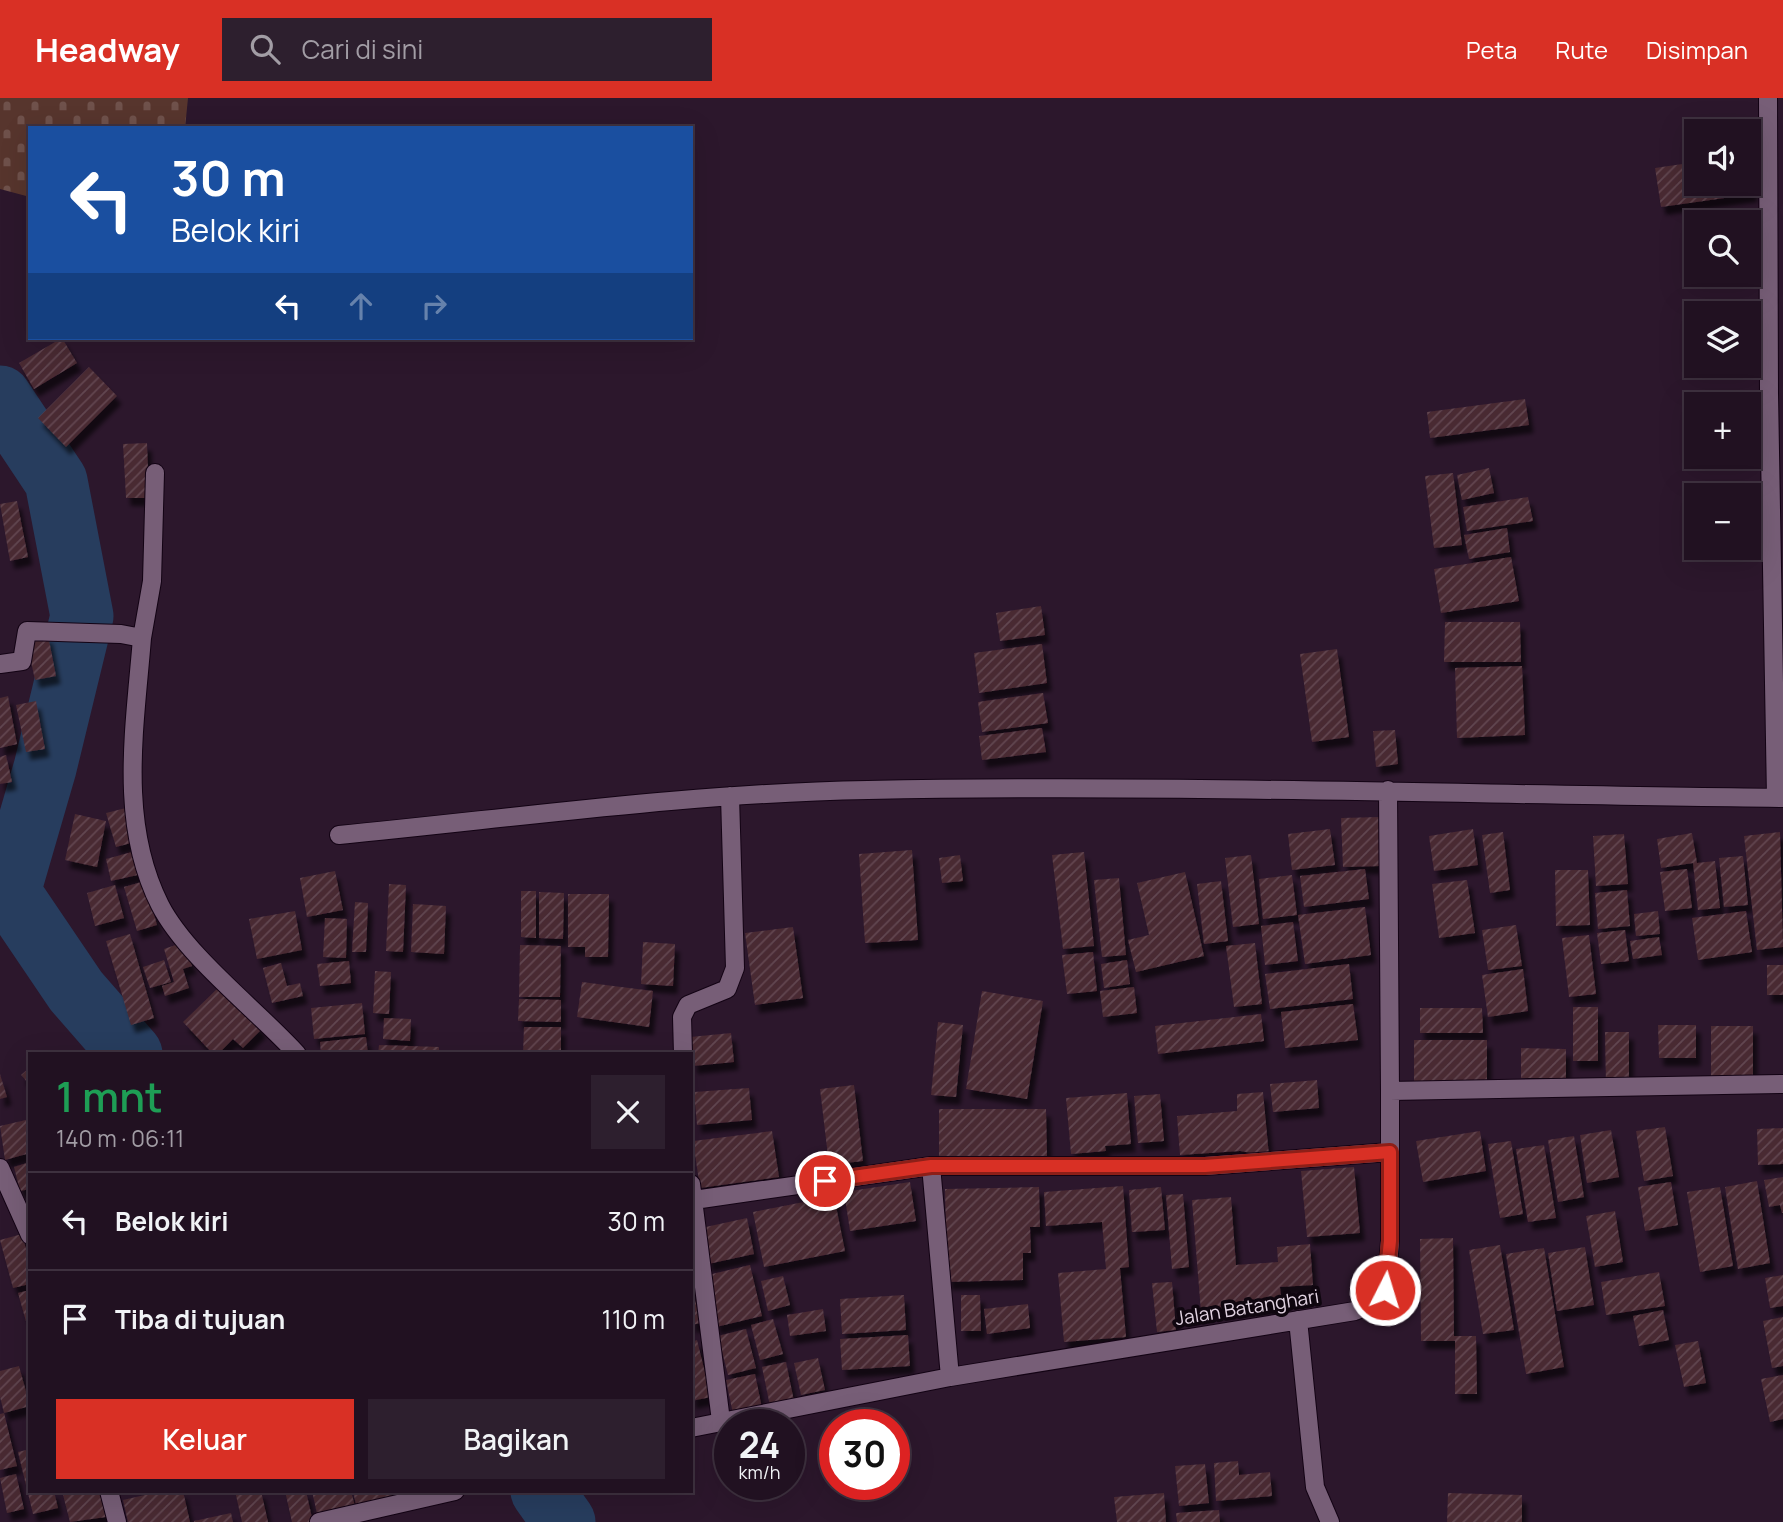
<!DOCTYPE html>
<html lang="id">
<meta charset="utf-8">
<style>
:root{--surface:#211121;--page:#2d1f2e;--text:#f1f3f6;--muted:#a29da5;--line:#3e313f;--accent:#d93025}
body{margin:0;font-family:Manrope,sans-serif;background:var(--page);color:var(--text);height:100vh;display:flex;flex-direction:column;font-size:26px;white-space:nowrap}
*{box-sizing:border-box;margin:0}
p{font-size:23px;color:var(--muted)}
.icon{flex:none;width:38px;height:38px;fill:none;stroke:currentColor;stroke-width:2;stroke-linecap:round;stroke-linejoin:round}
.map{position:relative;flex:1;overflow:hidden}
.panel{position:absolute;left:28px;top:954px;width:665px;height:441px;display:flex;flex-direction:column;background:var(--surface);border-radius:0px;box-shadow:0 7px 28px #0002,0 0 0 2px var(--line)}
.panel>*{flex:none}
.banner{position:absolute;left:28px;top:28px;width:665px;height:214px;border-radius:0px;box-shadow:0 7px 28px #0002,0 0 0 2px var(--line);background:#1a4fa0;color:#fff;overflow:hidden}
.buttons{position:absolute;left:1684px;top:21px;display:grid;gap:14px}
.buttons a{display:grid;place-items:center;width:77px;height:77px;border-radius:0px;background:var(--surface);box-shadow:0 7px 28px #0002,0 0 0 2px var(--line);font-size:35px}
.speed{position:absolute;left:714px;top:1311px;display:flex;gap:14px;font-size:35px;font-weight:700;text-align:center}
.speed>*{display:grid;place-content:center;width:91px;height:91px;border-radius:50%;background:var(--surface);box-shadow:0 7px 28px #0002,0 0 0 2px var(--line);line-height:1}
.speed small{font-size:18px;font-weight:400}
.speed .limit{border:10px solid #d22;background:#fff;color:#111}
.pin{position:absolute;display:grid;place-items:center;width:60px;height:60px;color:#fff;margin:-30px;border:4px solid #fff;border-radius:50%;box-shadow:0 2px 7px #0007}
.me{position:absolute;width:77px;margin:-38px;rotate:5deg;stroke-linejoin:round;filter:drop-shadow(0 0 5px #0008)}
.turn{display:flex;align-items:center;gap:24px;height:147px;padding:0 28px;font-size:32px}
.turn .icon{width:91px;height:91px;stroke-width:2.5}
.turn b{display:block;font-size:49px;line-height:60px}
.lanes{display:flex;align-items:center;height:66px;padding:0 28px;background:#0003;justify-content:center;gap:35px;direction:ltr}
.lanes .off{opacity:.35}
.round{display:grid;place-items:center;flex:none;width:74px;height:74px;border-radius:0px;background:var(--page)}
.headline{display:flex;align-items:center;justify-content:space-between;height:119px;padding:0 28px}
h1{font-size:42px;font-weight:600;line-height:52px;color:#1e9e55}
.action{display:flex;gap:14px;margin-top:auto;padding:14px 28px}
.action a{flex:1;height:80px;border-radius:0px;background:var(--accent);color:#fff;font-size:28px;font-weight:600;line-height:80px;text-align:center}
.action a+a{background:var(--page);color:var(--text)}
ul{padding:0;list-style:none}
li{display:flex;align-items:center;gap:21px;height:98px;padding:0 28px;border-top:2px solid var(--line)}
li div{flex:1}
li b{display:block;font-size:26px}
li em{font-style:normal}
header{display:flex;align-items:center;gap:42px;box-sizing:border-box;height:98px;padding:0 35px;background:var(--accent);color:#fff}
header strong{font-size:33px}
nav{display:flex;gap:38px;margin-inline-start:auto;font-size:24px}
.search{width:490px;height:63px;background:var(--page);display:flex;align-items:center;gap:18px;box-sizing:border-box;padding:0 24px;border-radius:0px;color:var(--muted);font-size:26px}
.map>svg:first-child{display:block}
</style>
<header>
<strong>Headway</strong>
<div class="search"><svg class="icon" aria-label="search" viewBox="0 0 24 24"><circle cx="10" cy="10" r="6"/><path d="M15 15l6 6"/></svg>Cari di sini</div>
<nav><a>Peta</a><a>Rute</a><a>Disimpan</a></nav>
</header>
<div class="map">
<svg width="1783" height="1424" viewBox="0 0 1783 1424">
<defs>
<pattern id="cemetery-stones" width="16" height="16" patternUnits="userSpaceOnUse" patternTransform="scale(1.75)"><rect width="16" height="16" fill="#57352d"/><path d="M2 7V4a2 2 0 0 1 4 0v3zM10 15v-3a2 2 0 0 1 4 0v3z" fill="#6f514b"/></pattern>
<pattern id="building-hatch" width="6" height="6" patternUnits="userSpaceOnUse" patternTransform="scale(1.75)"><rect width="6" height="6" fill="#482933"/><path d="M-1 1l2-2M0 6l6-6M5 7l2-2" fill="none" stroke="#624750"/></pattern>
<filter id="shadow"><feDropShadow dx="4.5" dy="8" stdDeviation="2" flood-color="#0009"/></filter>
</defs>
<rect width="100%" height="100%" fill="#2c172c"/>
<!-- cemetery -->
<path fill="url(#cemetery-stones)" d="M0 0H188L185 30H30V99L0 91Z"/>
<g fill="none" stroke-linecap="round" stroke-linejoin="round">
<!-- river -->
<path stroke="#273d5e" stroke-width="63" d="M0 299 56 383 82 518 45 670 9 794 76 893 131 956
M542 1393 564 1424"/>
</g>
<!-- building -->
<path fill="url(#building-hatch)" filter="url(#shadow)" d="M1696 64V86H1748L1750 75 1753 96 1661 109 1655 70Z
M62 240 77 265 34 291 19 265Z
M89 269 117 298 66 349 38 320Z
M1525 301 1529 327 1430 340 1427 314Z
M147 345 149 400H126L123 346Z
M1489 370 1494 395 1462 402 1457 377Z
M1453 375 1462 447 1434 450 1425 378Z
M1528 399 1533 423 1467 433 1463 409Z
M17 403 28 459 10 463 0 406Z
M1507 430 1510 454 1469 461 1464 437Z
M1511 459 1519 503 1441 515 1434 471Z
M1041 508 1045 537 1000 543 996 515Z
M1445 524H1520L1521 564H1444Z
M48 537 56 578 35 582 26 541Z
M1042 546 1047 585 979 595 974 555Z
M1337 551 1349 639 1312 644 1300 556Z
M1522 568 1525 637 1457 640 1455 570Z
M1043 595 1048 625 982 634 978 604Z
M8 598 17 646 0 650V600Z
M36 603 45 651 26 654 16 607Z
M1042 630 1046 654 982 662 979 638Z
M1395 632 1398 666 1376 669 1373 633Z
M6 657 12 684 0 686V659Z
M126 710 135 744 116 749 106 715Z
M75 716 106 723 97 769 65 762Z
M1379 719 1381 768 1343 769 1341 720Z
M1330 731 1335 767 1292 772 1288 736Z
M1473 731 1478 767 1434 773 1429 738Z
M1503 734 1510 792 1490 795 1482 737Z
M1780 734 1783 849 1757 852 1744 738Z
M1692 735 1697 765 1715 763 1720 810 1698 812 1693 765 1661 770 1657 741Z
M1624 736 1628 786 1596 788 1593 738Z
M912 752 918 842 865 845 859 756Z
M136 753 142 776 111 783 106 761Z
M1084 754 1094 848 1063 851 1052 757Z
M960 757 963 783 942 785 939 760Z
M1251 757 1259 826 1233 829 1225 760Z
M1743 758 1748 807 1724 809 1719 760Z
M1365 771 1369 801 1304 809 1300 778Z
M1687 771 1692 810 1665 813 1660 774Z
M1555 772H1588L1590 827 1556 828Z
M335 773 343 812 307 819 300 780Z
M1185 774 1204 858 1136 874 1128 842 1149 837 1137 785Z
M1292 777 1297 817 1263 821 1259 781Z
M1119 780 1126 857 1102 859 1094 782Z
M1467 782 1475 835 1439 840 1432 786Z
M145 783 157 827 137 833 124 789Z
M1221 783 1228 843 1204 846 1197 786Z
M389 786 406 787 403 854 386 853Z
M115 787 124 820 95 828 87 795Z
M1627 792 1630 828 1598 831 1595 795Z
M521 793H536V840L521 839Z
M539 794 564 795 563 841 539 840Z
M568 796H609L608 859H585V849H568Z
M355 804 368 805 366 854H352Z
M413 806 446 808 444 856 411 854Z
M1365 809 1371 857 1305 866 1298 817Z
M295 813 302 852 257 861 249 821Z
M1658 813 1660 836 1636 838 1634 816Z
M1746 813 1752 854 1698 862 1692 820Z
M325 820 347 821 346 860 323 859Z
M1293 824 1298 863 1265 867 1261 828Z
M1516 827 1522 868 1488 872 1482 832Z
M793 829 803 900 755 907 745 835Z
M1625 832 1629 863 1601 866 1597 835Z
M130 836 154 920 131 927 106 843Z
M1589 837 1596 896 1569 899 1562 840Z
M1659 839 1662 857 1633 861 1630 843Z
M184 844 192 868 183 871 189 890 165 898 162 888 174 884 164 851Z
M643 844 675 846 673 888 641 886Z
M1255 845 1262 906 1234 909 1226 848Z
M520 847 561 848 560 899H519Z
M1093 854 1097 893 1067 896 1062 857Z
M164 862 171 884 150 890 143 869Z
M1127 862 1130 886 1104 890 1101 866Z
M349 863 351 885 320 888 317 866Z
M281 865 287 888 300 885 303 898 272 905 263 870Z
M1349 866 1353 901 1270 911 1265 876Z
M1767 867H1783V897H1767Z
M1523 871 1528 913 1488 919 1482 877Z
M375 873 391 874 389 916 373 915Z
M582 884 653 893 649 929 577 919Z
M220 888 262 931 243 950 233 941 218 956H213L183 924Z
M1134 889 1137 915 1103 919 1100 893Z
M982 893 1043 903 1027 1001 966 991Z
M519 901 561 902V924L518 923Z
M362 905 365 936 314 941 311 910Z
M1353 906 1358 942 1285 950 1281 914Z
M1573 909H1598V963H1573Z
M1420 910H1482L1483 935H1420Z
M1261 916 1264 943 1158 956 1155 928Z
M384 920 411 921 410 943 383 941Z
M938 924 963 927 956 999 931 997Z
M1658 927H1696V960H1659Z
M1711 928H1753V982H1711Z
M524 929H561V956H523Z
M1605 934H1629V987H1606Z
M731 935 734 964 693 968 690 939Z
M366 939 368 956H321L320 944Z
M1414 942H1487V987L1414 986Z
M379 947 439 949V956H378Z
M1521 950 1566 951V980H1521Z
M30 969V987L21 977Z
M0 976 7 999 0 1001Z
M1317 982 1319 1010 1273 1014 1270 986Z
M854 987 863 1063 829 1067 820 991Z
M749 990 752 1022 697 1027 694 994Z
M1263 994 1269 1058 1240 1053 1180 1057 1177 1018 1237 1013V996Z
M1127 995 1131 1046 1105 1048 1106 1053 1071 1056 1066 1000Z
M1160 996 1164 1043 1138 1045 1134 998Z
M939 1011H1046L1047 1058H939Z
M30 1021V1055L5 1062 0 1028Z
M1665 1029 1673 1078 1644 1083 1636 1033Z
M1783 1030V1066L1758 1067 1757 1031Z
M1611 1032 1619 1079 1587 1085 1580 1037Z
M772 1033 779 1079 700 1090 693 1043Z
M1480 1033 1486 1073 1423 1084 1416 1043Z
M1574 1038 1584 1099 1558 1104 1548 1042Z
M1511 1043 1523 1116 1500 1120 1488 1046Z
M1544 1047 1556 1120 1528 1124 1516 1051Z
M30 1064V1091L20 1093 14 1069Z
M1354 1069 1360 1135 1307 1139 1301 1073Z
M1783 1079V1115H1782L1780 1107 1769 1109 1764 1082Z
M1757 1083 1770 1165 1738 1171 1725 1089Z
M910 1084 916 1123 850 1133 844 1094Z
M1671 1084 1678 1127 1645 1133 1638 1089Z
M1123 1088 1129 1169 1120 1170 1126 1239 1064 1244 1058 1175 1106 1171 1102 1124 1046 1128 1044 1094Z
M1039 1089 1040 1129H1030L1031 1155H1023V1182L947 1184 945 1091Z
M1161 1089 1165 1132 1132 1134 1129 1092Z
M1720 1089 1733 1168 1700 1174 1687 1094Z
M1183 1096 1189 1169 1172 1171 1166 1097Z
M834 1098 845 1153 764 1169 753 1114Z
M1231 1099 1236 1167 1278 1164 1277 1149 1310 1146 1313 1187 1280 1189 1282 1208 1201 1214 1192 1102Z
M1615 1113 1623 1164 1595 1169 1586 1118Z
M747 1120 754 1156 708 1166 701 1130Z
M22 1136 30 1166V1186L13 1190 0 1142Z
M1453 1140 1454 1238H1476L1477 1296H1455V1243H1421L1420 1141Z
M1500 1147 1514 1232 1483 1236 1469 1152Z
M1585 1149 1594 1207 1557 1213 1548 1155Z
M1544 1150 1564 1269 1526 1276 1506 1156Z
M750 1167 762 1218 716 1229 704 1178Z
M1659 1174 1665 1208 1606 1217 1601 1184Z
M1783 1177V1208L1770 1210 1765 1180Z
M783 1178 790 1207 768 1213 761 1183Z
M1172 1184 1176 1232 1157 1234 1152 1185Z
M691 1187 701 1225 691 1227Z
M30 1192V1234H29L18 1195Z
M904 1197 906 1232 842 1236 840 1201Z
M961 1197H980L981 1233H961Z
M1028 1206 1030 1230 987 1236 984 1211Z
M823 1211 826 1233 790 1238 787 1217Z
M1663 1212 1669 1242 1639 1248 1633 1218Z
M1783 1219V1268L1772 1270 1763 1223Z
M773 1221 783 1256 760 1262 751 1227Z
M746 1231 756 1270 728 1277 718 1238Z
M908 1237 910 1268 842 1272 840 1241Z
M697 1242 711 1299 691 1303V1244Z
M1698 1243 1706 1285 1684 1289 1675 1247Z
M818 1260 825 1292 801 1297 794 1265Z
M786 1264 794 1303 770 1308 762 1269Z
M19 1268 30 1308 4 1315 0 1299V1273Z
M755 1276 762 1310 733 1316 726 1282Z
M1783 1277V1321L1770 1324 1761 1281Z
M4 1315 17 1368 0 1372V1316Z
M30 1351V1393H54L58 1410 33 1416 18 1354Z
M1238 1363 1239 1377 1270 1374 1272 1398 1216 1403 1214 1365Z
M1205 1366 1209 1405 1179 1408 1175 1368Z
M16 1376 24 1411 7 1415 0 1380Z
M62 1393H101L106 1419 70 1424Z
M162 1393H183L190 1424H128L123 1402Z
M235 1393H261L268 1424H242Z
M285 1393H306L313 1424H292Z
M312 1393H351L356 1412 318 1420Z
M353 1393H398L400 1402 357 1412Z
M1164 1395 1166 1424H1117L1114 1399Z
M1448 1395 1522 1397V1424H1447Z
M1219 1412 1220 1424H1177L1176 1415Z
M231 1415 233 1424H194V1423Z"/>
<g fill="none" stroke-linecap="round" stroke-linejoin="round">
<defs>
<path id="street" d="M1768 0 1769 296 1776 700
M142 540 152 483 155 375
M0 566 22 563 27 533 121 536 142 540C135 629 118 724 160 807 186 858 257 912 297 956
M1388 692 1390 993
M339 737C515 720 691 695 868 692 1173 686 1478 697 1783 700
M683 956 682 919 688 907 727 891 735 870 730 698
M931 1068 950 1279
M0 1070 30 1137
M691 1086 721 1323
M694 1102 931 1068H1205L1390 1054
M1298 1222 1315 1389 1330 1424
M691 1330 950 1279 1355 1213 1375 1205 1386 1192 1390 1143V993L1783 986
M109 1393 117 1424
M319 1424 455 1393"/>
</defs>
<!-- street casing -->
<use href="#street" stroke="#130314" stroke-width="20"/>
<!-- street -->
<use href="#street" stroke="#775e77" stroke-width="18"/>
</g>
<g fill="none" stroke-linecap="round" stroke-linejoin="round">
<defs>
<path id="route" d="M825 1083 931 1068H1205L1390 1054V1143L1385 1192"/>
</defs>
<!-- route casing -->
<use href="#route" stroke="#8d1f18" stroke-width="18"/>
<!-- route -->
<use href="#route" stroke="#d93025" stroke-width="12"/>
</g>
<g text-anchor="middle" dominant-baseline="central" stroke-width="7" stroke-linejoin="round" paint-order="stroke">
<!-- street labels -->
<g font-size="19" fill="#e1d3e1" stroke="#0f060f">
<text transform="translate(1247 1209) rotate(-9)">Jalan Batanghari</text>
</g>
</g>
</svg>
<div class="buttons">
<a><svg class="icon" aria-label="sound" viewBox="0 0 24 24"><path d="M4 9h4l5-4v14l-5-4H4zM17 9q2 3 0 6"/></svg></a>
<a><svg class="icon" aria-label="search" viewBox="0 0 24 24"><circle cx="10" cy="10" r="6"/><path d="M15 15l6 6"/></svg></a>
<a><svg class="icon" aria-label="layers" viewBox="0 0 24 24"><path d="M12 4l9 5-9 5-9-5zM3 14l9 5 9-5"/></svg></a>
<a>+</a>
<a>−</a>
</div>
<div class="speed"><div>24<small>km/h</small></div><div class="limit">30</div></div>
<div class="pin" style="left:825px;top:1083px;background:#d93025"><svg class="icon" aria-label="arrive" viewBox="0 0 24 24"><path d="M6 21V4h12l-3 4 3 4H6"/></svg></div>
<svg class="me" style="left:1385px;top:1192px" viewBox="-20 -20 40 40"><circle r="17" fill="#d93025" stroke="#fff" stroke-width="3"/><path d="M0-11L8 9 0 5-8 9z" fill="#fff"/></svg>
<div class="banner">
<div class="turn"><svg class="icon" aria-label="left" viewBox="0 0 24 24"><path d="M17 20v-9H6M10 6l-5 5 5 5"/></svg><div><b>30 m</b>Belok kiri</div></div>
<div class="lanes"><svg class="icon" aria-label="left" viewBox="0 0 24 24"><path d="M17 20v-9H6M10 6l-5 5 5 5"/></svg><svg class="icon off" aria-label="ahead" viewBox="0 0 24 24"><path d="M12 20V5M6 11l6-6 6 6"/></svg><svg class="icon off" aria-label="right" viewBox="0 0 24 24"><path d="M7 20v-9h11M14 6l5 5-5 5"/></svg></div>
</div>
<section class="panel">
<div class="headline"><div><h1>1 mnt</h1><p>140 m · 06:11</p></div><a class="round"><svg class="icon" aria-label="close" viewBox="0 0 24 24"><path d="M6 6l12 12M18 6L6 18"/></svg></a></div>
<ul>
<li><svg class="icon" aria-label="left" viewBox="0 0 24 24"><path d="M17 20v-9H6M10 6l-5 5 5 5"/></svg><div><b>Belok kiri</b></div><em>30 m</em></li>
<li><svg class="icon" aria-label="arrive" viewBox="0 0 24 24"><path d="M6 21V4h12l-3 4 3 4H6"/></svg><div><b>Tiba di tujuan</b></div><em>110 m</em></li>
</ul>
<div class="action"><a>Keluar</a><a>Bagikan</a></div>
</section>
</div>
